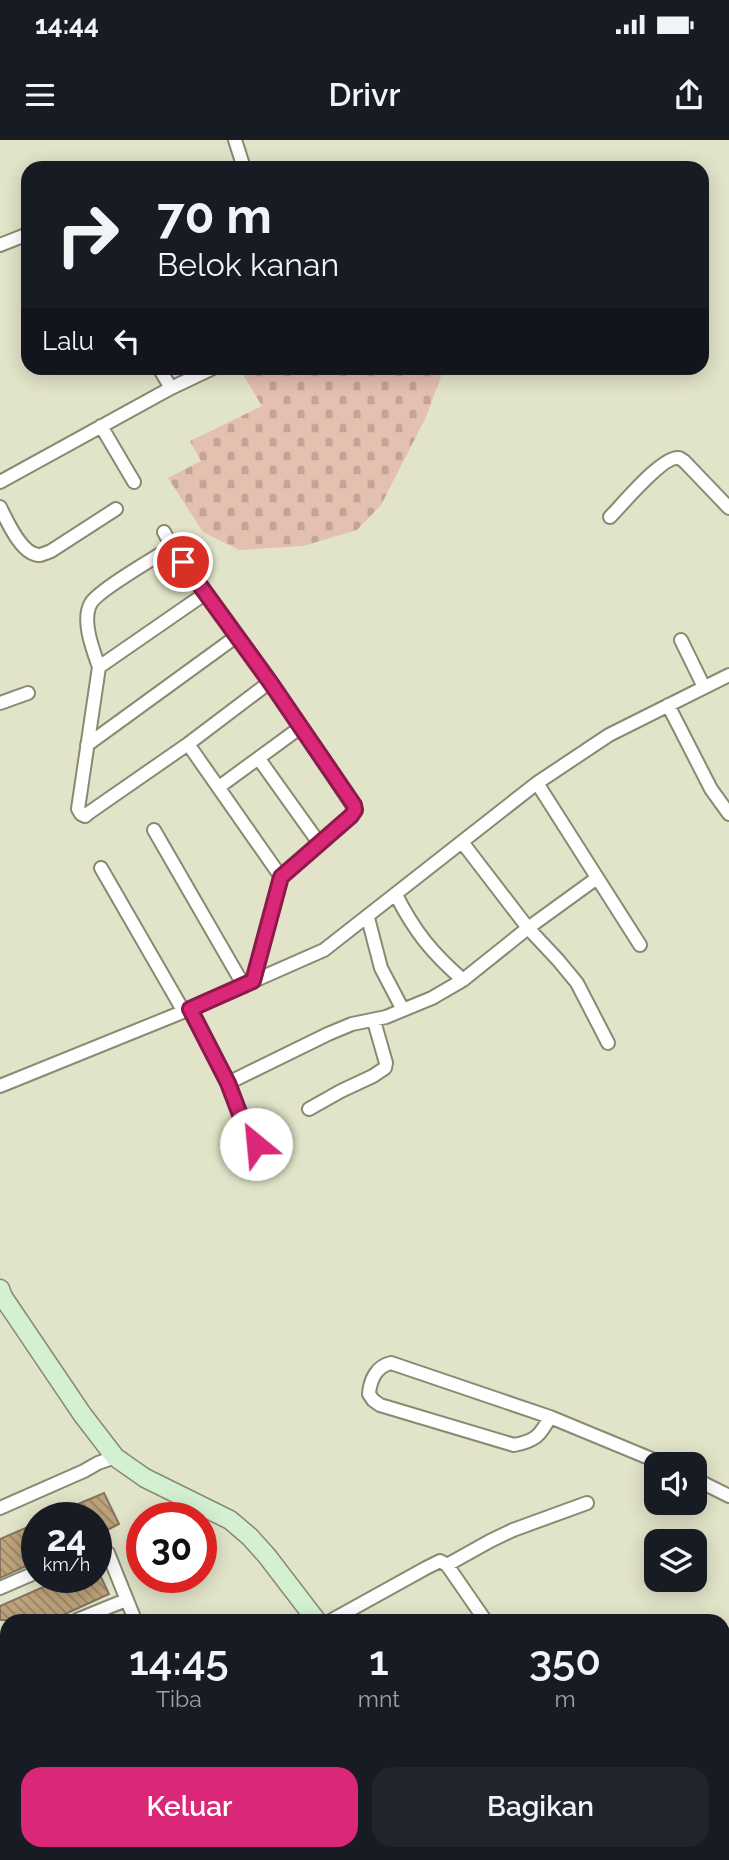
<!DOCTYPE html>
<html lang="id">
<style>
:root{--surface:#171b24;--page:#20242c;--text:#f1f3f6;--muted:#9ea1a6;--accent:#db2777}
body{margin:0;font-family:Raleway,sans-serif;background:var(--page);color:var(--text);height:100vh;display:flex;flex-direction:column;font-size:26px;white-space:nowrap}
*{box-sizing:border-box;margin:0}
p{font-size:23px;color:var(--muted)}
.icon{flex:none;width:38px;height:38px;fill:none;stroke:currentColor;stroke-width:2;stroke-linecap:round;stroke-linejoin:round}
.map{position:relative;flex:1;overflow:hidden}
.side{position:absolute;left:0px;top:1474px;width:730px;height:247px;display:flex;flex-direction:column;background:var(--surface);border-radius:21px 21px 0 0;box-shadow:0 4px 18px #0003}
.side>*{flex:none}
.banner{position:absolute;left:21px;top:21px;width:688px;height:214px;border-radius:21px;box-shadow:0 4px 18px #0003;background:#171b24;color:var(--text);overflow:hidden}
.controls{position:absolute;left:644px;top:1312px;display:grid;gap:14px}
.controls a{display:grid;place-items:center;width:63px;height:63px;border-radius:14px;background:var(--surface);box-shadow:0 4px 18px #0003;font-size:35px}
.speed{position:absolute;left:21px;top:1362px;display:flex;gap:14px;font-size:35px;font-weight:700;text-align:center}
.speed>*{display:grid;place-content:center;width:91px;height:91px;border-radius:50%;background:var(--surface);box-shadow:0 4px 18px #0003;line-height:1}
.speed small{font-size:18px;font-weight:400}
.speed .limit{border:10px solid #d22;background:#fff;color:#111}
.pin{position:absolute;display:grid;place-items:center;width:60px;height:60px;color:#fff;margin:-30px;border:4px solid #fff;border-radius:50%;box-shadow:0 2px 7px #0007}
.me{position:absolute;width:77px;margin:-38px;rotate:332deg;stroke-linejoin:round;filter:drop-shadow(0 0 5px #0008)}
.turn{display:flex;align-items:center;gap:24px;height:147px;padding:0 21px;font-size:32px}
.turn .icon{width:91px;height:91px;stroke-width:2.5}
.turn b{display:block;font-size:49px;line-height:60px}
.then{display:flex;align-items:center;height:66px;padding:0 21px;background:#0003;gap:14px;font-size:26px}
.eta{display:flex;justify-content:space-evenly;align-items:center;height:119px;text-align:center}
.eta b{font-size:42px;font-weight:600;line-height:49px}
.action{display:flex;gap:14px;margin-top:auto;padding:14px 21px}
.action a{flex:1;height:80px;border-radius:21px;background:var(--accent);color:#fff;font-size:28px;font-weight:600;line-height:80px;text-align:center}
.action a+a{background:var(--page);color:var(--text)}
.status{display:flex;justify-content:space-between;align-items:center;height:49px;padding:0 35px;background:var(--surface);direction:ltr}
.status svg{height:19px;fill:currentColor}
header{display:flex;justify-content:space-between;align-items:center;height:91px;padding:0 21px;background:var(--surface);font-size:32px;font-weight:600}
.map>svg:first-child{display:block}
</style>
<div class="status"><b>14:44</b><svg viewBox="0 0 49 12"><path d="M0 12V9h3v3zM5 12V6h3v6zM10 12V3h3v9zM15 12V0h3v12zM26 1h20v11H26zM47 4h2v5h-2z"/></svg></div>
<header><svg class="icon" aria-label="menu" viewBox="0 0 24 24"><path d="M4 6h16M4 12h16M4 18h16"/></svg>Drivr<svg class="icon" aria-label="share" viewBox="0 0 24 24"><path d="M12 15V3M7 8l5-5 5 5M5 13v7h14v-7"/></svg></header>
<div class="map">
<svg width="729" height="1720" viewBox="0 0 729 1720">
<defs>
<pattern id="cemetery-stones" width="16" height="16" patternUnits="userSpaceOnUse" patternTransform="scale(1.75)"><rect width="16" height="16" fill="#e4c0b0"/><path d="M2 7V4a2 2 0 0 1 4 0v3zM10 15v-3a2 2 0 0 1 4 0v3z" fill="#c3a496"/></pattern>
<pattern id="building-back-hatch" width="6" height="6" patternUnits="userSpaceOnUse" patternTransform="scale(1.75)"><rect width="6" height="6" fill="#bfa47c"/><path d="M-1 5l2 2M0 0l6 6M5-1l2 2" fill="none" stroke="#9a8564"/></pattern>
</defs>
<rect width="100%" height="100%" fill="#e2e4c9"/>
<!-- cemetery -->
<path fill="url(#cemetery-stones)" d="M239 228H444L426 277 381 365 357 390 303 406 239 410 203 392 168 338 201 321 190 301 262 266Z"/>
<!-- building -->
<path fill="url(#building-back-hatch)" stroke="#83755f" stroke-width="2" d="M104 1353 119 1384 109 1389 96 1394V1377H47Z
M37 1383V1421L0 1438V1399Z
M66 1437H101L109 1454 52 1480H0V1466Z"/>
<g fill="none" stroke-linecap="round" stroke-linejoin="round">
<defs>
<path id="lane" d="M27 1720 36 1715"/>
<path id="street" d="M235 0 244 28
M0 105 28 94
M159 228 171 248
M101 286 134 342
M0 342 171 248 213 228
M0 367C7 381 22 416 40 415 41 415 51 411 51 411L116 369
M610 377C622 365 663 315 679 318 681 319 682 320 684 321L729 368
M164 392 172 407 270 542 355 669 351 676 281 737 253 841
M206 453 99 527 78 669 81 674 85 676 90 672 188 604 270 542
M681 500 704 547
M99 527C93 510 81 480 91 463 99 450 156 417 172 407
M0 563 28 553
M668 565 711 649 729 674
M188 604 281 737
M87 605 237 496
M259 619 319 703
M537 643 640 805
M219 647 301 587
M154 690 244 846
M462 702 528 788 558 820 577 843 608 903
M101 728 184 872
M396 755C415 792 432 813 463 840
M368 778 381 828 403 870
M190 869 228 943 247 993 256 1004
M228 943 328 894 352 884 386 877 432 858 463 840 528 788 597 738
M0 946 190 869 324 810 537 643 609 595 729 535
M309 969 341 951 373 936 385 928 386 923 374 881
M550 1277C540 1296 535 1301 514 1305L380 1265 373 1260 369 1254C370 1241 376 1226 391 1223L550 1277 666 1325
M695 1339 729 1356
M0 1368 84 1331 98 1323 115 1317
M96 1406 102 1407 108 1413 135 1480
M447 1425 490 1401 513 1390 587 1363
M0 1448 37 1432
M77 1480 126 1460
M332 1480 426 1428 440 1421 447 1425 485 1480
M0 1511H7
M723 1711 729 1709
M108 1713 110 1720
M173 1713 176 1720
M234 1713 237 1720
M398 1713 400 1720
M688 1720 713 1713"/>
<path id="secondary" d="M0 1149 3 1157 82 1274 115 1317 145 1338 230 1380 250 1397 267 1416 316 1480
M606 1713 615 1720"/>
</defs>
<!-- lane casing -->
<use href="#lane" stroke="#898a71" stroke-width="10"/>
<!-- street casing -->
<use href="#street" stroke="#898a71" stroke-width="16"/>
<!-- secondary casing -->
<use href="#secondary" stroke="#898a71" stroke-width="21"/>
<!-- lane -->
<use href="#lane" stroke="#fff" stroke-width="6"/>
<!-- street -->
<use href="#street" stroke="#fff" stroke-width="12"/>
<!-- secondary -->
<use href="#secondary" stroke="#d4f0d2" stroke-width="18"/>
</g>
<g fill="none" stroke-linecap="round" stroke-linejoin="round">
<defs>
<path id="route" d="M183 422 270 542 354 665 355 670 351 676 281 737 253 841 190 869 228 943 247 993 256 1004"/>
</defs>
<!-- route casing -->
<use href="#route" stroke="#8e194d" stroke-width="18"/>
<!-- route -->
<use href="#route" stroke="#db2777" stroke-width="12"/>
</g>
</svg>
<div class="controls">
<a><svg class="icon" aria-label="sound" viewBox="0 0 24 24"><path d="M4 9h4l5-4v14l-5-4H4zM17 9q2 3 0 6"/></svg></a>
<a><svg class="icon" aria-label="layers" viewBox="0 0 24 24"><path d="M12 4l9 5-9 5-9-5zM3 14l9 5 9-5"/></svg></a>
</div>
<div class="speed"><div>24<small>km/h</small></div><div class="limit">30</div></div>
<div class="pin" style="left:183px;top:422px;background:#d93025"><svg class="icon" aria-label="arrive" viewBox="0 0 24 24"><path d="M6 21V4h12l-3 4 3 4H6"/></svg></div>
<svg class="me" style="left:256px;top:1004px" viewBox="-20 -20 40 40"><circle r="19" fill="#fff"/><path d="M0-13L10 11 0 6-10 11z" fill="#db2777"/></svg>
<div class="banner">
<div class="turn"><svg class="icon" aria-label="right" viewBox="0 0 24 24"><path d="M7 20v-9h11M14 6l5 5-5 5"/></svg><div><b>70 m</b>Belok kanan</div></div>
<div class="then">Lalu<svg class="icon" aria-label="left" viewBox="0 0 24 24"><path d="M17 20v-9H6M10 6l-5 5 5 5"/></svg></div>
</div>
<section class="side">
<div class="eta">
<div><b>14:45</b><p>Tiba</p></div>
<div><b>1</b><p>mnt</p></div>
<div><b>350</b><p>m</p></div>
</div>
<div class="action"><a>Keluar</a><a>Bagikan</a></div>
</section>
</div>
